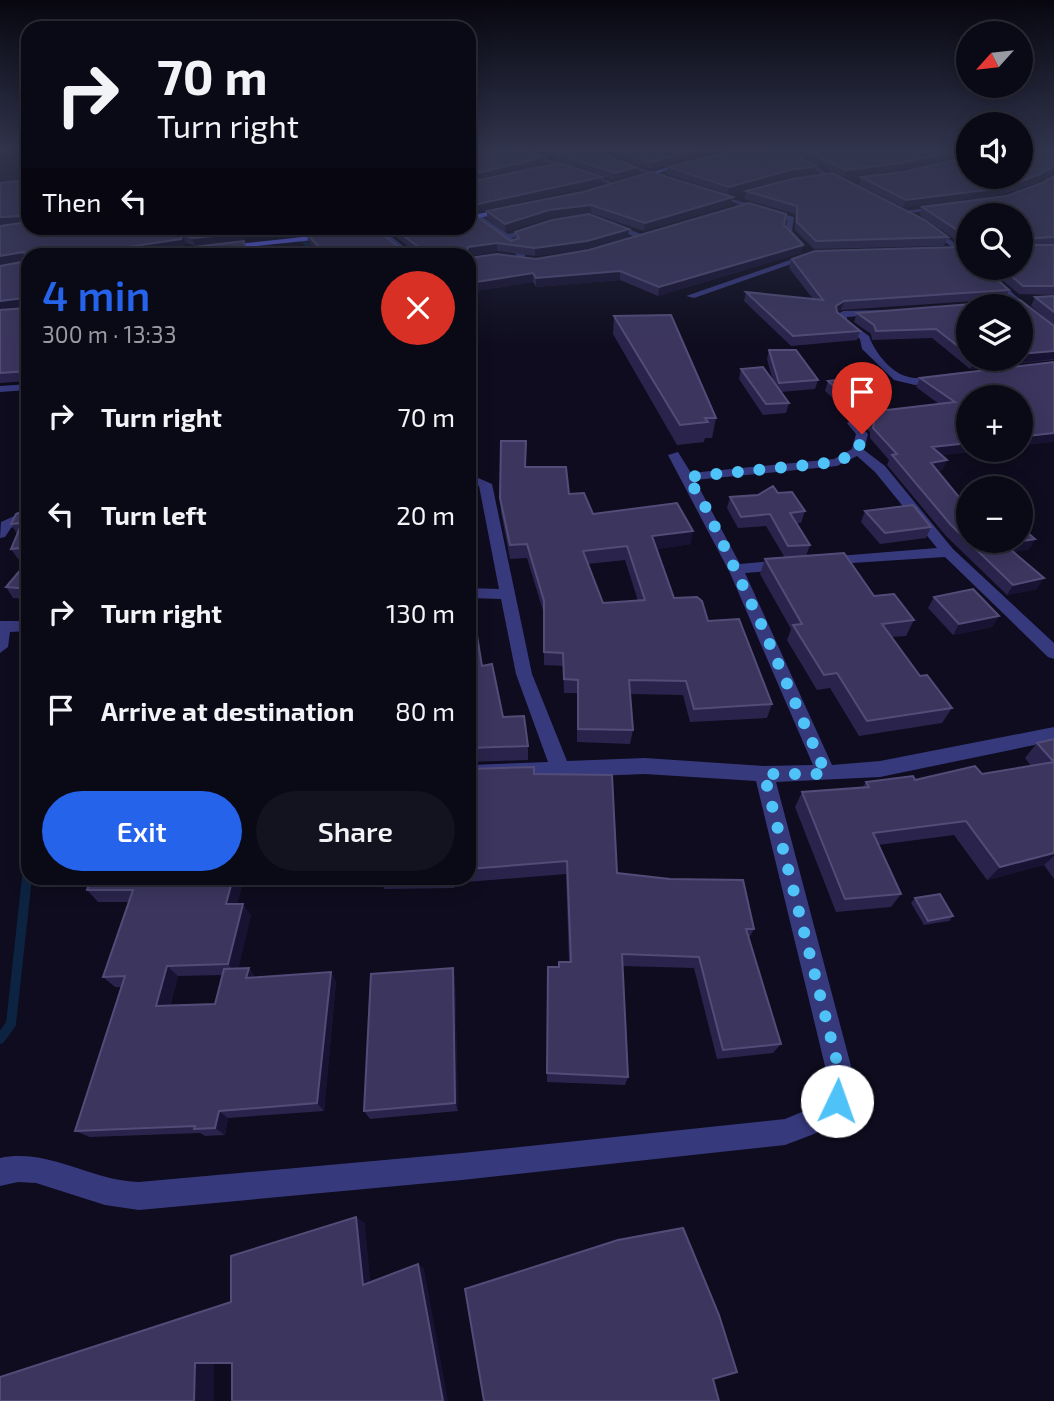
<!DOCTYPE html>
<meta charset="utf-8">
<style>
:root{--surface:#0a0916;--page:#13121f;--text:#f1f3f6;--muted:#999aa1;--line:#2a2a35;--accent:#2563eb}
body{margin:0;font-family:"Exo 2",sans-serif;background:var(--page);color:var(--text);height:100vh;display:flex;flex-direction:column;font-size:26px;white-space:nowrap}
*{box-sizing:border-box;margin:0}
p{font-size:23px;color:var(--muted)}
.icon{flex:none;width:38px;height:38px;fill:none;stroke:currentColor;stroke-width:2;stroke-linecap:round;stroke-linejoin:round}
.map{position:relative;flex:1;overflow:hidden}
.drawer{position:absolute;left:21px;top:248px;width:455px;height:637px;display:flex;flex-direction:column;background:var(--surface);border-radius:21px;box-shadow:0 4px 18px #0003,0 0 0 2px var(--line)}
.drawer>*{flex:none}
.top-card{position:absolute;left:21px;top:21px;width:455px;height:214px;border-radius:21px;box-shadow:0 4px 18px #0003,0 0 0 2px var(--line);background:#0a0916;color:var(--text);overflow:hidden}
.needle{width:46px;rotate:243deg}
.fabs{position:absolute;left:956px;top:21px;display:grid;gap:14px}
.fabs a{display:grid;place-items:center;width:77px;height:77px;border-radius:50%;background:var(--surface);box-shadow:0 4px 18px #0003,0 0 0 2px var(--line);font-size:35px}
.pin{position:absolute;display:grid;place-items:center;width:60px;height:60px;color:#fff;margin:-72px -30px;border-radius:50% 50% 50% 0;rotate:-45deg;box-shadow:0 0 7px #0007}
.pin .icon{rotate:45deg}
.me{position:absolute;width:77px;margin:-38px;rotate:3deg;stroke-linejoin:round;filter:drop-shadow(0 0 5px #0008)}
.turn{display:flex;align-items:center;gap:24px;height:147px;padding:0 21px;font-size:32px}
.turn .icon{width:91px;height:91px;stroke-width:2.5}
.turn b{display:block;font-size:49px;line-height:60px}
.then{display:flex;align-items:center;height:66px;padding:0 21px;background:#0003;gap:14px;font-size:26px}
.round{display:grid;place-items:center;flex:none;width:74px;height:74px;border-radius:37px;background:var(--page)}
.summary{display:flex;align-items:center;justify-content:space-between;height:119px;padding:0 21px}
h1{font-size:42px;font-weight:600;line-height:52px;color:var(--accent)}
.primary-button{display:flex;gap:14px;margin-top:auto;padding:14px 21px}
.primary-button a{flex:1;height:80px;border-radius:42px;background:var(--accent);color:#fff;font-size:28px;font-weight:600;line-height:80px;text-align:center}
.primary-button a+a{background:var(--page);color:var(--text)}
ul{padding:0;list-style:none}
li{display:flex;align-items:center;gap:21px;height:98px;padding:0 21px}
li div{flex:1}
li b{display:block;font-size:26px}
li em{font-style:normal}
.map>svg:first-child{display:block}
</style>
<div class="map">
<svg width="1054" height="1401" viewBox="0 0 1054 1401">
<rect width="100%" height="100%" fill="#0e0c1e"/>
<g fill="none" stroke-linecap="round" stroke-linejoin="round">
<!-- stream-far2 -->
<path stroke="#0c2442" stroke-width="3.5" d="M292 228 294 230"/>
<!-- stream-far1 -->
<path stroke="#0c2442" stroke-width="4.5" d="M292 228 317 256"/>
<!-- stream -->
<path stroke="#0c2442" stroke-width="10" d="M0 1039 11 1024 28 868"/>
<!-- street -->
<path fill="#37397d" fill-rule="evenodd" d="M513 150H522L620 185 615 186Z
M580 150H589L654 173 649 174Z
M776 150H784L848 184 843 185Z
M929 150 968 156V160L930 151Z
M28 178V182L0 187V183Z
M708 192 794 217 792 231 805 245 798 247 785 233 787 220 708 194Z
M948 205 945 209 901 214 897 212Z
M474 215H480L508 234 539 227V231L512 238 525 254 524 261H518C514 241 490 229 474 219Z
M604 221H610L650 238 643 240 604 225Z
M929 224 968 253V259L926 228Z
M380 230H383L416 256H406L377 234Z
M810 253 817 255 694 298 686 296Z
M975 268H984L1054 329V337Z
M884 310V314L847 317V320L869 336C875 353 893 377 915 378 925 379 938 374 946 380L945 382 915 385 894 380 862 349 860 339 837 321 838 314 843 311Z
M28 384V390L0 392V386Z
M853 419 868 434 864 450 885 466 953 549 1054 643V659L1048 657 945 557 821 565 819 562 826 557 937 548 875 472 857 456 837 466 695 480 740 564 784 560 791 565 784 570 745 573 832 765 880 761 1054 727V741L880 777 776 782 851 1066C850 1078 852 1093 849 1105 842 1127 805 1137 785 1145L462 1180 139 1210 105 1205 36 1183 18 1182 0 1186V1158C50 1148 90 1181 139 1182L462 1153 785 1119 809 1109 824 1096 825 1066 756 781 645 774 469 781V765L548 762 516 674 501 599 469 598V588L499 589 479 486 469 482V474L492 484 532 674 567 761 645 758 764 766 813 765 730 573 668 455 678 452 691 473 834 459 852 449 856 434 847 423Z
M28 510V519L11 528 5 537 0 538 1 522Z
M0 621H28V631L10 632 8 647 0 653Z"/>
<!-- secondary -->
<path fill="#6167fe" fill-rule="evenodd" d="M687 161 692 162 634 181 629 180Z
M510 207 513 211 469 220V216Z
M397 228H419L358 236 354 234Z
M330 234 333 238 161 256H127Z"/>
</g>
<!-- wall -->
<path fill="#2a244c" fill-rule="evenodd" d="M530 150H591L636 167 635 174 614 180Z
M597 150H726L692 156 652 169Z
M790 150H968V154L953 152 951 158 900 170 844 177Z
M817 166 816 174 788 177 728 194 667 174 668 167Z
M903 172 1035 183 999 195 903 207 859 185 861 177Z
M1054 176V295L1019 294 988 268H1020L968 215V246L963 245 920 215 922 207 1007 196 1042 183Z
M28 180V228H241L244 241 195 246 186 243 183 247 169 250 247 256H28V381L0 383V266L27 261 0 265Z
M746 191 948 237 944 246 814 249 795 230V214L744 199Z
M583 192 731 205 644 231 591 213 549 218 505 232 487 219V211Z
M784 225 801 253 658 296 620 280 536 287 533 282 470 292 469 290V258L536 259Z
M296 228H375H374L403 250H413L392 234 391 228H469L511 241 515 240V232L628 237 586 249 535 256 497 251 469 256H321L309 243 307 235H302Z
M792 259 968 268 1009 290 1005 299 992 300 1054 326V360L970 369 932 338 872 340 871 334 854 322 857 313 972 304 974 301 841 310 837 313 860 331 857 340 791 346 744 301 746 292 813 299 789 268ZM968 306 1020 359H968Z
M1054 296V326L1031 306 1035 297Z
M614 316 716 418 712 438H705L704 442 677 445 613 334Z
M769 350 818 380 815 389 781 392 789 403 786 413 763 415 739 379 741 369 773 381 767 359Z
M1054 362 942 456 947 460 942 470 938 471 968 541 1035 539 1029 549 1013 552 1037 589 1007 595 946 536 887 465 889 460 870 438V432L825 391 828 381 887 410 939 404 916 387 920 378Z
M569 494 593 514 691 544 657 549 674 598 708 621 772 704 767 718 690 722 683 695 630 694 633 730 630 744 577 742V693H564L563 666 544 665V614L527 558 510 559 501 512 500 498ZM625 560 638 601 603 603 588 564Z
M730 497 805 511 801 523H797L810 545 806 556 914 620 906 636 892 637 920 676 952 708 942 723 859 736 830 688 817 690 787 640 791 629 760 574 765 559 785 558 766 526 738 528 727 508Z
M28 503V558L18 559 11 549 17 534 11 524Z
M865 511 931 527 926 538 880 544 861 522Z
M28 561V599L13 598 6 587Z
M469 593 482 666 503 717 528 746V760L469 762Z
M934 597 999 616 992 627 953 635 928 608Z
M1054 739V879L1044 865 987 880 954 835 878 845 901 894 891 907 836 912 795 807 802 792 862 788 866 782 915 780 982 774 1031 766 1025 758 1037 743Z
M469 769 534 774 617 873 754 929 749 938 781 1044 773 1053 717 1059 694 968 622 966 628 1077 625 1085 547 1082 548 978 559 967 569 962 566 874 454 883V888L384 889 381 878H469Z
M244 878 237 904 251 915 238 969 249 968 255 977 331 972 336 982 324 1111 228 1118 225 1135 205 1136 200 1133 90 1137 75 1131 121 987H115L103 977 129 902H98L87 890ZM222 975 215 1004 170 1006 178 976Z
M915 898 953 916 949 921 924 925 911 903Z
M453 968 455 980 458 1111 370 1119 364 1111Z"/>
<!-- shaded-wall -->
<path fill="#181332" d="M692 150H726L692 156 652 169 653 162Z
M953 151 951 158 900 170 844 177 846 170Z
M544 157V164L469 182V175Z
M817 166 816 174 788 177 728 194 729 187 790 170Z
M1054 166V172L1035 183 999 195 903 207 906 200Z
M636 167 635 174 614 180 615 173Z
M602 177 601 184 469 214V206Z
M733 197 731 205 644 231 645 223Z
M591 205V213L549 218 505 232V224L549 210Z
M24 216 28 223 0 225V217Z
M233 228H235V234L242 233 244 241 195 246 192 238Z
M301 228H375L302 235Z
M629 229 628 237 586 249 535 256V248Z
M183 235 186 243 183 247 129 256 121 248Z
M497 243V251L466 256 468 247Z
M803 245 801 253 658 296 659 287Z
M24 252 28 260 0 265V256Z
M620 271V280L536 287V278Z
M533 273V282L470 292V283Z
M24 298 28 306 0 311V301Z
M844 301 841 310 834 315 836 306Z
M1054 351V359L970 369 975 360 1020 359V354Z
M1054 433V442L1020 446V437Z
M968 443V450H990L928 457 932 447Z
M947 460 942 470 926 473 931 463Z
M693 531 691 544 650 550 652 536Z
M1035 539 1029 549 998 555 1004 544Z
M1044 578 1037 589 1007 595 1013 585Z
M999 616 992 627 953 635 959 624Z
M1054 853V856L1044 865 987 880 1000 867Z
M233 878H244L234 916 226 904Z
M243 904 251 915 237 975 228 964Z
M167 966 178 976 167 1016 156 1006Z
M249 968 256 979 246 978Z
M453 968 455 980 458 1111 455 1103Z
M331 972 336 982 324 1111 317 1103Z
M219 1111 228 1118 225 1135 215 1128Z
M356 1217 365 1223 371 1288 363 1285Z
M418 1264 424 1268 448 1401H443Z
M214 1362V1401H194L195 1363Z"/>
<!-- building -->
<path fill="#3c365f" stroke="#524d78" stroke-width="2" fill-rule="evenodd" d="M469 150H523L544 157 469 175Z
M549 150H591L636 167 615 173Z
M618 150H692L653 162Z
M737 150H785L817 166 790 170 729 187 668 167Z
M805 150H948L953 151 902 163 846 170Z
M1020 150H1054V166L1038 175 1002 188 906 200 861 177 903 172 968 157V177H1020Z
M560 163 602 177 469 206V182Z
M651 172 733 197 645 223 591 205 549 210 505 224 487 211 583 192Z
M832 173 925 220 948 237 816 241 797 222V206L746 191 792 179Z
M1054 176V237L1021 239 1024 245H1054V286H1023L1002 268H1020V215H968V237L922 207 1007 196 1042 183Z
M28 180V219L24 216 0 217V183Z
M749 203 786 214 784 225 803 245 659 287 620 271 536 278 533 273 470 283 469 282V258L497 254 536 259 589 250Z
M469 214H473L511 241 519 238 515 232 552 220 589 214 629 229 587 241 535 248 497 243 468 247 466 256H327L307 234 374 228 403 250H415L417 246 393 228H469Z
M28 222V228H241L242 233 192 238 183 235 181 239 121 248 191 250 194 247 244 241 247 256H28V371L0 373V310L26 308 24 298 0 301V266L27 261 24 252 0 256V226Z
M961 247 968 249V268H984L1009 290 844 301 836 306 837 312 860 331 793 336 746 292 823 300 792 259 815 251Z
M1054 296V312L1035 297Z
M974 300H1020L1054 326V351L1020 354V306H968V354L936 329 876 331 874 325 857 313 972 304Z
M671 315 716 418H705L708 422 680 425 614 316Z
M769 350H796L818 380 779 383Z
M1054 362V433L1020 437V397H968V443L932 447 947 460 931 463 968 508V541H1020V526L1035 539 1004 544 1044 578 1013 585 951 525 892 455 897 454 873 428 874 422 828 381 854 378 887 410 955 402 920 378Z
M763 367 789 403 766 404 741 369Z
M501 441H526L525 467H566L569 494 584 493 593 514 677 503 693 531 652 536 674 598 697 597 702 601 708 621 739 619 772 704 694 709 686 681 629 680 633 730 578 729V680L564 679 563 653 544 652V601L527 544 510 545 500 498ZM627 546 645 600 603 603 583 551Z
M773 486 778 493 792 492 805 511 790 513 810 545 788 546 770 514 741 517 730 497 758 495Z
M28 503V547L11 549 22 523 11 524 16 514 23 511 24 504Z
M913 505 931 527 885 533 865 511Z
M844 553 874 596 894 594 914 620 882 624 920 676 927 675 952 708 867 721 837 673 824 675 793 625 802 624 765 559Z
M28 561V589L6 587Z
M973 589 999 616 959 624 934 597Z
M469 593H470L482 666 492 664 503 717 524 716 528 746 469 748Z
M1054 739V853L1000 867 966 821 873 833 901 894 845 899 802 792 869 787 866 782 913 776 915 780 975 766 982 774 1054 762 1037 743Z
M534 767V774L612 775 617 873 670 879 743 880 754 929H746L781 1044 723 1050 699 957 622 954 628 1077 547 1073 548 967H559V962H571L567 861 469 869V769Z
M91 878H233L226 904H243L228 964 167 966 156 1006 215 1004 224 969 249 968 246 978 331 972 317 1103 219 1111 215 1128 194 1129 195 1126 75 1131 125 976 103 977 133 890H87Z
M940 894 953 916 928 921 915 898Z
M453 968 455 1103 364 1111 371 974Z
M356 1217 363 1285 418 1264 443 1401H232V1363H195L194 1401H0V1377L231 1302V1256Z
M683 1228 719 1315 737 1372 713 1379 719 1401H484L465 1289 618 1240Z"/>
<!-- sky -->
<linearGradient id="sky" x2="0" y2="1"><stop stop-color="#080710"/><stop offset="0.43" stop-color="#30344c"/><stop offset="1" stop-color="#30344c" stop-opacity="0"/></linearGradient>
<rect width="1054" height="346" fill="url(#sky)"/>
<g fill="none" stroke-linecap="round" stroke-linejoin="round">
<!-- route -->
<path stroke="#4fc3f7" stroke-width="12" stroke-dasharray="0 21.6" d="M837 1101 838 1066 764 774H826L762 626 703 502 687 477 837 462 858 451 862 434"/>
</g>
</svg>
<div class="fabs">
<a><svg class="needle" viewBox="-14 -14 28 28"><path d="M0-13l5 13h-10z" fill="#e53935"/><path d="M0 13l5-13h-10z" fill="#999aa1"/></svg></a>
<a><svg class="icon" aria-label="sound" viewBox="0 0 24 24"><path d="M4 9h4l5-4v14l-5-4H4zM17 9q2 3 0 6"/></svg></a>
<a><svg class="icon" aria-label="search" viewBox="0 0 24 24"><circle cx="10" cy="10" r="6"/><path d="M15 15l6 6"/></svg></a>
<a><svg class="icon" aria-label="layers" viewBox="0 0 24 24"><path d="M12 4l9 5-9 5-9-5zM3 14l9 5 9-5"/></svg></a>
<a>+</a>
<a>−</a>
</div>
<div class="pin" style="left:862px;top:434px;background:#d93025"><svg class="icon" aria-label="arrive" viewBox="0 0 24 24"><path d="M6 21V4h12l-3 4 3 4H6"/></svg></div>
<svg class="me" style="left:837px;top:1101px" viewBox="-20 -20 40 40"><circle r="19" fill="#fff"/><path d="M0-13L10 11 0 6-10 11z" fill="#4fc3f7"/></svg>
<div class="top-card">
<div class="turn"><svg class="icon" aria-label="right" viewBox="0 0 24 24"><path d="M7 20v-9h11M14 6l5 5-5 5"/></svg><div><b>70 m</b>Turn right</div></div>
<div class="then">Then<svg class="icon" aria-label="left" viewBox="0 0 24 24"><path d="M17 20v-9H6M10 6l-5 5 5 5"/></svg></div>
</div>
<section class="drawer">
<div class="summary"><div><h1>4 min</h1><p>300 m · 13:33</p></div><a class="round" style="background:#d93025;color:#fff"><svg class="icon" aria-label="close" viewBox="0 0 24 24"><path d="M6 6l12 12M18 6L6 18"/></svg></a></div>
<ul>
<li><svg class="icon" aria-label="right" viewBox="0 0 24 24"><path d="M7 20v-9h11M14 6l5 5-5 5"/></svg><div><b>Turn right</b></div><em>70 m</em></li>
<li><svg class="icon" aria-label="left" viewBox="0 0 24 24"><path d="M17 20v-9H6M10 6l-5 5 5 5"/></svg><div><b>Turn left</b></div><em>20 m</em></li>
<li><svg class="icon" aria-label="right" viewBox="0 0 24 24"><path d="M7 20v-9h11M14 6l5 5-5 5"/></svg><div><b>Turn right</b></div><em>130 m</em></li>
<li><svg class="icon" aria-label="arrive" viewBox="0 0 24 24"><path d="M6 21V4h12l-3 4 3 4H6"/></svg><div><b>Arrive at destination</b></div><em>80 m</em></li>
</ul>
<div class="primary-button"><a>Exit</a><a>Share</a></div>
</section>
</div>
